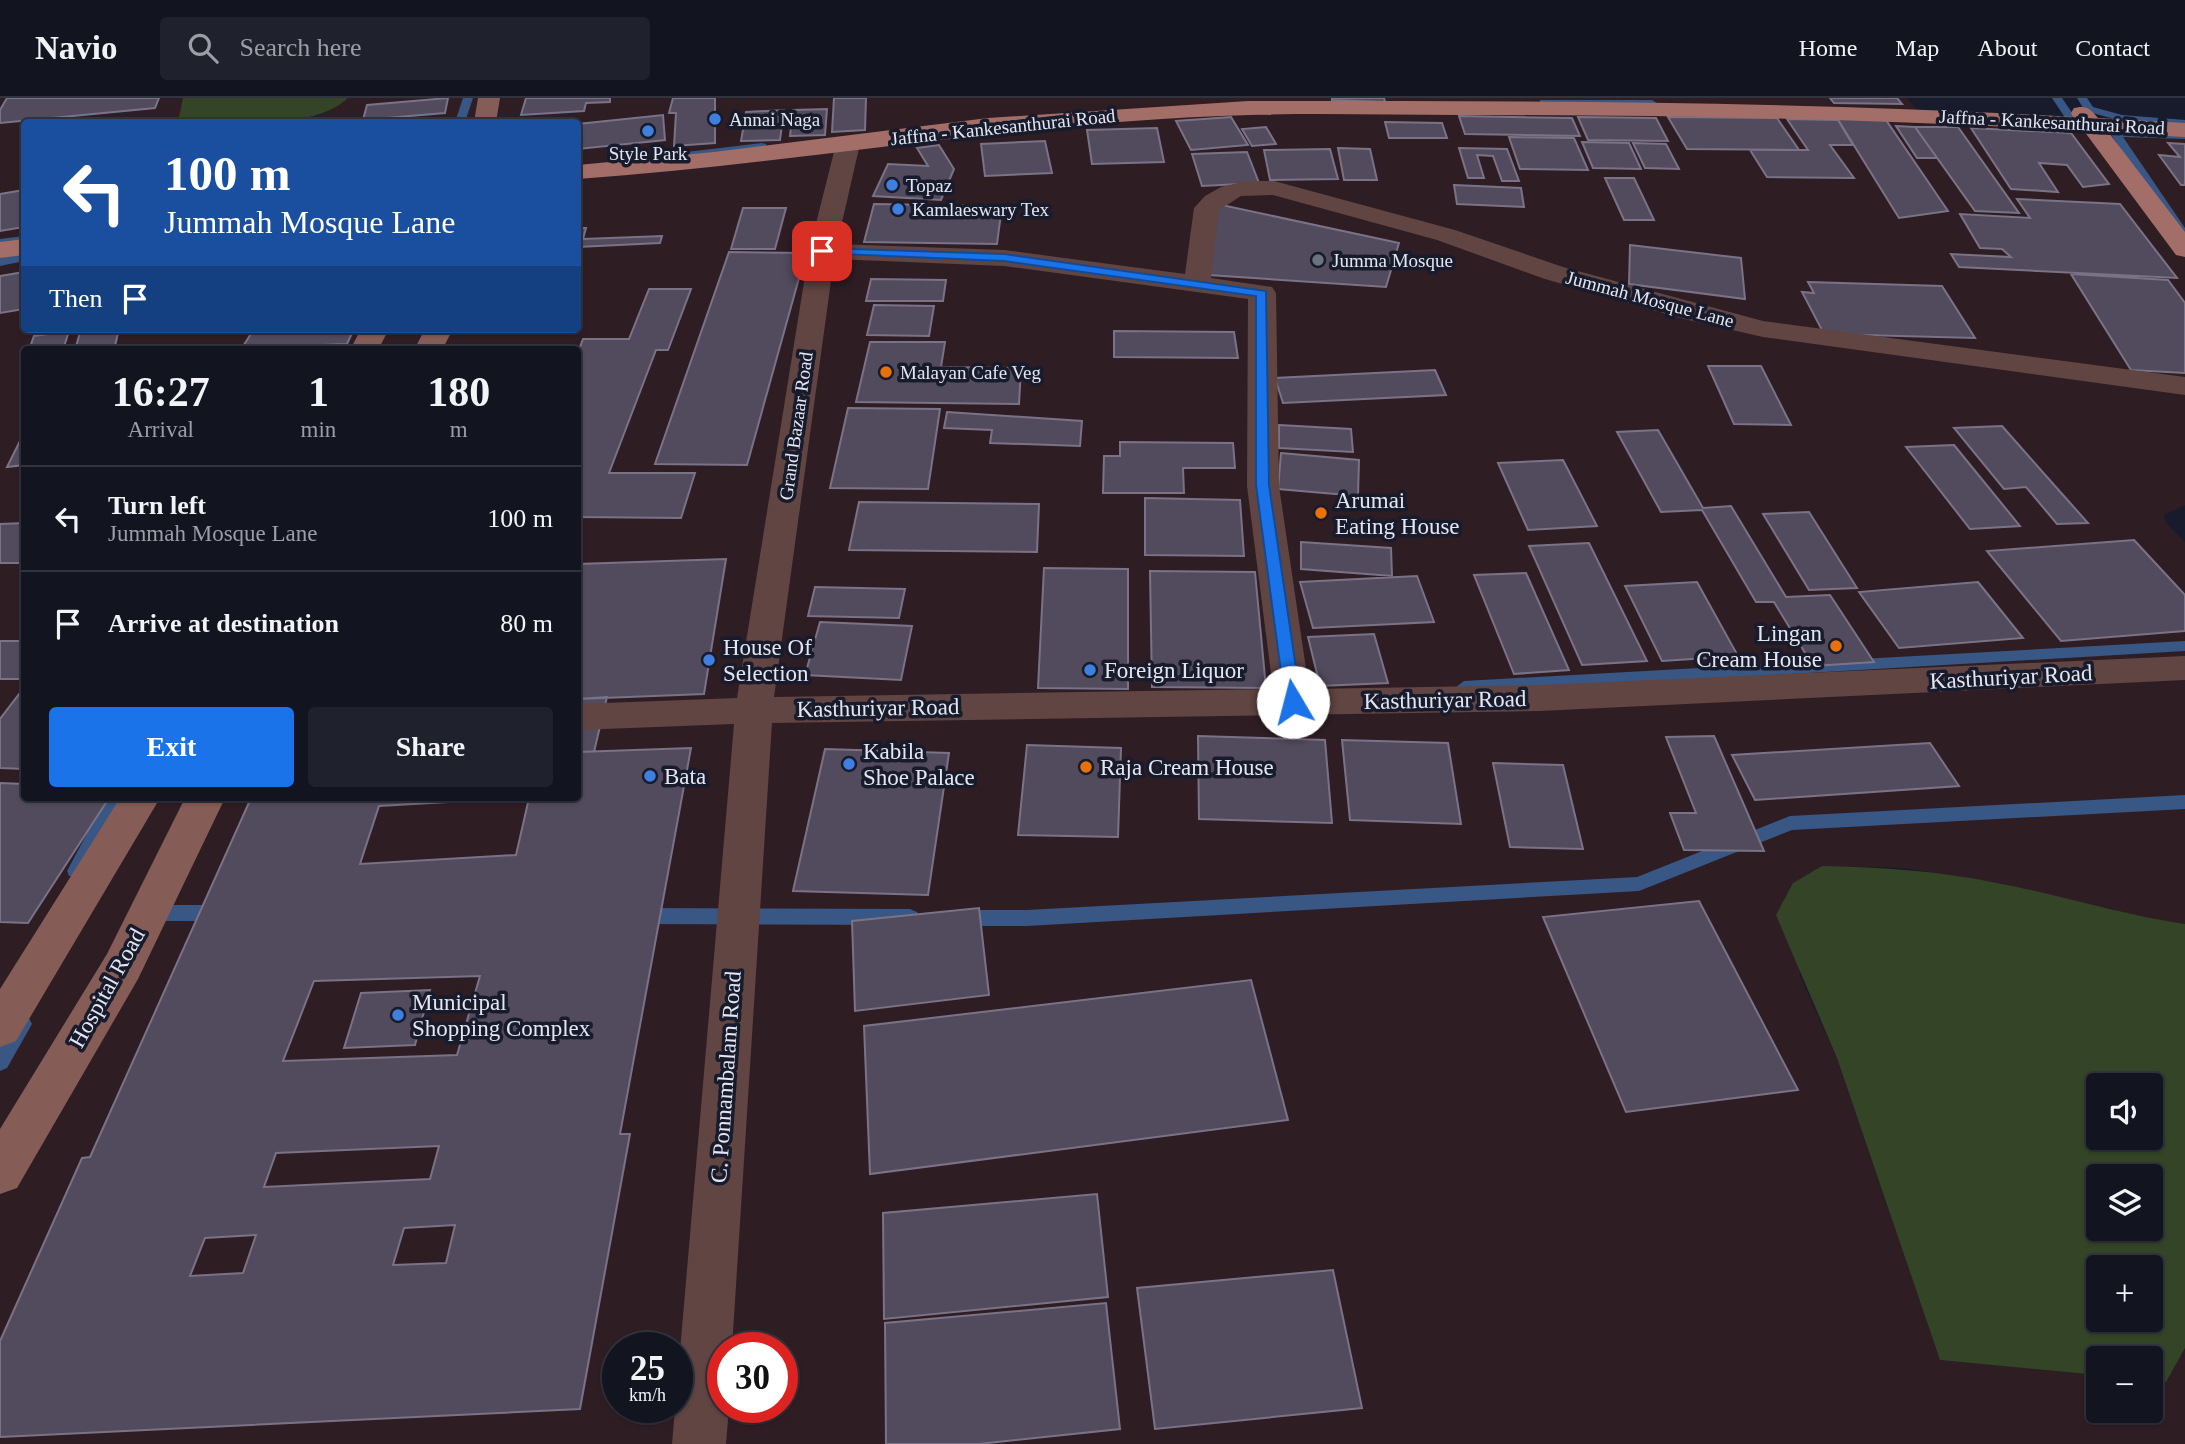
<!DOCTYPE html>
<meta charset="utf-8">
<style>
:root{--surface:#121420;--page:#1f212d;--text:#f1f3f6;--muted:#9c9ea5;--line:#31333e;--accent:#1a73e8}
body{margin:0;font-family:"Times New Roman",serif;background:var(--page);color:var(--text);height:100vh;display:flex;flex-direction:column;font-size:26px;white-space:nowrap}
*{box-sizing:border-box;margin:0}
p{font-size:23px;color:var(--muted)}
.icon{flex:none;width:38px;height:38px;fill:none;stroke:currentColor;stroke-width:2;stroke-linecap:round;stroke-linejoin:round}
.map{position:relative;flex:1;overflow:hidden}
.details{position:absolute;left:21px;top:248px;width:560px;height:455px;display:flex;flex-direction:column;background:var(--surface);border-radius:7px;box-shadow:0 2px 5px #0004,0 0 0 2px var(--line)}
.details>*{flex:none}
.banner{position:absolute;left:21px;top:21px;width:560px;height:214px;border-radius:7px;box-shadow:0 2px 5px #0004,0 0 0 2px var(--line);background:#1a4fa0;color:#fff;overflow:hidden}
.tools{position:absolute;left:2086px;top:975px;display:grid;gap:14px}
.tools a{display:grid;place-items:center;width:77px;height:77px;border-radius:7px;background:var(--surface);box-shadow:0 2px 5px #0004,0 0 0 2px var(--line);font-size:35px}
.speed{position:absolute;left:602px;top:1234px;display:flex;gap:14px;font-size:35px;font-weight:700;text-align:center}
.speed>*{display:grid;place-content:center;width:91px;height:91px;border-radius:50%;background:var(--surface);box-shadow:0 2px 5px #0004,0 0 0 2px var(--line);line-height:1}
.speed small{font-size:18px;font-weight:400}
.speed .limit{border:10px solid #d22;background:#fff;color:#111}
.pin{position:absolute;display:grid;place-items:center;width:60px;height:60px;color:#fff;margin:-30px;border-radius:14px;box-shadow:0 4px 10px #0006}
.me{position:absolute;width:77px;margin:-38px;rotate:352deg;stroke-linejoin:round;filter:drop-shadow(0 0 5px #0008)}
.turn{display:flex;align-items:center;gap:24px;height:147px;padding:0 28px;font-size:32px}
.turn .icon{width:91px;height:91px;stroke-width:2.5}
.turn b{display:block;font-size:49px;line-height:60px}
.then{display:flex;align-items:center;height:66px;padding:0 28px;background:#0003;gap:14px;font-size:26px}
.eta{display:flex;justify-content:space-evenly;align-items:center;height:119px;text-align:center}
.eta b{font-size:42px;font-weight:700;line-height:49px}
.action{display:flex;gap:14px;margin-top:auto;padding:14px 28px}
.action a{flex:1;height:80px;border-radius:7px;background:var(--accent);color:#fff;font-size:28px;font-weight:700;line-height:80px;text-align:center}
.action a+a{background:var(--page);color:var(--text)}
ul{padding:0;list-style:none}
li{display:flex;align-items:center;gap:21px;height:105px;padding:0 28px;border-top:2px solid var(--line)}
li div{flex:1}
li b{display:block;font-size:26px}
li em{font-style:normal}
header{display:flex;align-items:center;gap:42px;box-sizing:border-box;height:98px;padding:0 35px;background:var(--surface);border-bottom:2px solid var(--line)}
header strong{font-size:33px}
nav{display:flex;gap:38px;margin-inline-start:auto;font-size:24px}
.search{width:490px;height:63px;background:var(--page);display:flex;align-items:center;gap:18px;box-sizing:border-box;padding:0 24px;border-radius:7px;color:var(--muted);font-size:26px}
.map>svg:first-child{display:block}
</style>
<header>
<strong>Navio</strong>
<div class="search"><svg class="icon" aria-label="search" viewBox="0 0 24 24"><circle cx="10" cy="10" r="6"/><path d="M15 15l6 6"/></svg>Search here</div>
<nav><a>Home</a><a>Map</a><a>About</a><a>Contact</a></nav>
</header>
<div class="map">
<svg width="2185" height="1346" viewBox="0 0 2185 1346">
<rect width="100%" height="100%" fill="#181b2b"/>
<!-- commercial -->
<path fill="#2f1d24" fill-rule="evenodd" d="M0 0H183V4L178 24H24V146L0 150Z
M348 0H1907L1922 17 2185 32V407L2164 417 2166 425 2185 444V826L2129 818 1998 785 1905 770 1823 768 1793 785 1800 878 1837 960 1940 1262 2098 1277V1312H2151V1282L2166 1283 2185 1250V1346H0V152L24 149V231H578V24H264L318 17ZM366 246 364 252H578V700H24V252H298ZM618 1250H677V1309H618ZM723 1250H782V1309H723Z"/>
<!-- green -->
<path fill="#344427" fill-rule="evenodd" d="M183 0H348C314 33 223 25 178 24Z
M1822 768C1882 769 1939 773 1997 785 2061 797 2121 817 2185 826V1250L2166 1284 2151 1282V1260H2098V1277L1940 1262 1837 960 1776 817 1793 785ZM2098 987H2151V1040H2098ZM2098 1078H2151V1130H2098ZM2098 1169H2151V1222H2098Z"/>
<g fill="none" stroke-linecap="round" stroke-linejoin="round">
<!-- stream -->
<path fill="#395784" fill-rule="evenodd" d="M463 0H473L465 24H455Z
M2052 0H2062L2075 19 2074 21H2066Z
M2077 0H2087L2093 9 2122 17 2185 22V28L2122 23 2085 13Z
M1540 2H1652L1657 5 1652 8 1544 7 1540 6Z
M2115 32 2185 35V41L2123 39 2185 130V143L2181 141 2110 35Z
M762 45 766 46V50L678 61 673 58 678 55Z
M24 138V145L0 149V141Z
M24 156V163L0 168V160Z
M2185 543V553L1464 595 1456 589 1464 583Z
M2185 697V711L1792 732 1639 793 1027 828H956L949 825 946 820 949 815 956 812H1027L1637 779 1790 718Z
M106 700H124L83 778H69L67 773Z
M157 807H221L228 810 231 815 228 820 221 823H157L150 820 147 815 150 810Z
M637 810 910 811 917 814 920 819 917 824 910 827 637 826 630 823 627 818 630 813Z
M22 917 29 920 32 926 7 970 0 973V945L15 920Z"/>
</g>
<!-- building -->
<path fill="#524b5d" stroke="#7a7286" stroke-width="2" fill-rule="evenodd" d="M7 0H159L155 10 0 25V12Z
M448 0 445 15 363 22 367 7Z
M526 0H610V4L586 5 584 13 521 17Z
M673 0H715V45L674 48 676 15H669Z
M834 0H866L865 32 832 34Z
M1332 0H1384L1385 4 1332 2Z
M1830 0H1897L1902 6 1834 5Z
M827 11 825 37 790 38 793 12Z
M784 12 780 42 741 43 746 14Z
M663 17 665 42 578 51V26Z
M1459 18 1572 20 1580 38 1465 36Z
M1231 19 1248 47 1191 52 1176 23Z
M1578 19 1656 20 1668 43 1588 42Z
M1668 19 1777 20 1799 52 1687 51Z
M1837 20 1886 22 1948 113 1899 120Z
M1787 21 1838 22 1853 47H1830L1854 80 1767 79 1750 52H1808Z
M1385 24 1442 25 1447 40H1389Z
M1896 28 1915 29 1937 60H1917Z
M1266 29 1276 46 1252 48 1242 31Z
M1915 29H1958L2019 115 1975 113Z
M1157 30 1164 64 1092 66 1087 32Z
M1971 30 2071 35 2109 86 2083 89 2067 67 2039 65 2058 94 2011 91Z
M1509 39 1574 40 1588 72 1520 71Z
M1045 43 1052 75 985 78 981 46Z
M1582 44 1629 45 1641 71 1593 70Z
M1633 45 1666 46 1679 71 1645 70Z
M2168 45 2185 46V87H2181L2159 57 2180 59Z
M939 47 954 71 941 102 873 98 888 66 928 68 917 50Z
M1338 50 1370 51 1377 82H1344Z
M1459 50 1507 51 1519 83H1502L1493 58 1477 57 1484 80H1468Z
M1330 51 1338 81 1270 82 1264 52Z
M1247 54 1259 85 1202 88 1192 56Z
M1605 80H1634L1654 122H1624Z
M1454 87 1521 90 1524 109 1457 106Z
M24 92V129L0 133V96Z
M2017 101 2120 106 2177 180 1959 169 1951 156 2011 159 2002 151 1980 150 1960 116 2030 120Z
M874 106 1002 108 997 146 864 144Z
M1217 106 1399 145 1386 189 1209 177Z
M743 110H786L775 151H731Z
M578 130H586L583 141 662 138 660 145 578 149Z
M1630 147 1741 160 1745 201 1629 186Z
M729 154 806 155 747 367 655 366Z
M24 174V211L0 215V178Z
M2071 176 2168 182 2185 205V275L2131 272Z
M871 181 946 182 943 203H866Z
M1808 184 1942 188 1975 240 1824 236 1802 194 1814 195Z
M649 191H691L668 252H656L609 375H695L681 420 578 419V254L583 241H629Z
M874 207 934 208 929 238 867 237Z
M81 231H119L114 252H75Z
M254 231H354L347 246 242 250Z
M69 233 63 252H29L34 238Z
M1114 233 1234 234 1238 260 1114 259Z
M870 244H945L941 269 1021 270 1019 306 856 304Z
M1708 268H1761L1791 327 1734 326Z
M1435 272 1446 297 1283 305 1275 280Z
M848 310 940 311 928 391 830 390Z
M947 314 1082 323 1080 348 990 345 992 332 944 330Z
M1279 327 1351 331 1353 354 1279 350Z
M2002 328 2055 388 2088 425 2057 426 2026 389 2004 391 1954 330Z
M1658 332 1703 410 1731 408 1786 499 1830 497 1874 564 1813 568 1774 504H1756L1702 412 1661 414 1617 334Z
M23 337 24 367 7 369Z
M1120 344 1233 345 1235 370H1183L1184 395H1103L1104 358H1120Z
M1954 347 2020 428 1970 431 1906 349Z
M1281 355 1359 362 1358 398 1278 391Z
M1563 362 1597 428 1528 432 1498 365Z
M1145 400 1240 402 1244 458 1145 457Z
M859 404 1039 406 1037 454 849 452Z
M1809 414 1857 490 1809 492 1763 416Z
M24 425V465H0V426Z
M2134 442 2185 497V533L2061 543 1987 453Z
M1301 444 1391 450 1392 478 1301 471Z
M1589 445 1647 563 1582 567 1529 448Z
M726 461 704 596 578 601V523L580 510H578V466Z
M1044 470 1128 471V591L1038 590Z
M1150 473 1255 474 1266 590 1152 589Z
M1526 475 1569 572 1514 576 1474 477Z
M1417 478 1434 524 1313 530 1300 484Z
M1697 484 1738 558 1662 563 1625 488Z
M1978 484 2023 540 1899 550 1859 494Z
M815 489 905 491 899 520 808 518Z
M820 524 912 528 901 582 805 577Z
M1374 536 1388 585 1320 588 1308 539Z
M0 543H24V581H0Z
M23 591 24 671 0 670V621Z
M607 599 594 654H578V601Z
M1198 638 1325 642 1332 725 1199 721Z
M1714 638 1764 753 1684 752 1670 715H1696L1666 639Z
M1342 642 1448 645 1461 726 1350 722Z
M1930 645 1959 688 1755 702 1732 657Z
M1027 647 1121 650 1118 739 1018 737Z
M691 650 620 1036H630L580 1311 0 1339V1243L82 1060 90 1059 251 700H518L379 708 360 766 516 757 529 700H578V654ZM480 878 457 957 283 963 314 883ZM439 1048 430 1081 264 1089 276 1055ZM455 1127 446 1165 393 1167 404 1130ZM256 1137 243 1175 190 1178 205 1140Z
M825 651 949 655 928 797 793 793Z
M1493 665 1563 667 1583 751 1510 749Z
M0 685 24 686V700H109L28 825 0 824Z
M1699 803 1798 992 1626 1014 1543 819Z
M979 810 989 897 855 913 852 823Z
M1251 882 1288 1022 870 1076 864 928Z
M430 892 415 947 344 950 361 895Z
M1097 1096 1108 1199 884 1221 883 1115Z
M1333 1172 1362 1310 1155 1331 1137 1190Z
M1106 1205 1120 1331 979 1346H886L885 1225Z"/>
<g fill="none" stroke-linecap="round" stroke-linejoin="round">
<!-- street -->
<path fill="#604542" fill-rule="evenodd" d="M848 39 856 41 860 46 837 146 1004 152 1185 176 1194 110 1205 98 1221 89 1246 83H1274L1455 132 1563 169 1763 223 2185 279V297L1763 239 1684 221 1545 181 1437 142 1273 97 1241 98 1219 112 1211 180 1272 189 1276 195 1279 388 1309 591 1540 587 2185 558V582L1540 613 772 625 732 1250H723V1309H729L726 1346H672L734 626 578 632V606L737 600 809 153 836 46 840 41ZM834 161 1004 168 1248 201 1247 388 1273 591 774 599Z"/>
<!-- secondary -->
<path fill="#865c57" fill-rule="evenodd" d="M478 0H500L496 24H474Z
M361 231H389L378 252H350Z
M425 231H453L442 252H414Z
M120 700H160L16 943 0 949V891Z
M185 700H225L138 881 17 1090 0 1096V1031L107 856Z"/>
<!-- primary -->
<path fill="#a36e67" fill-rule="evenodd" d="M1248 3C1523 3 1798 3 2073 19L2071 15 2074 10C2086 7 2090 10 2098 20L2185 25V39L2109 35 2185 134V159L2176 157 2084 33C1877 21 1670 17 1462 17 1391 17 1320 15 1250 17 1024 23 802 65 578 81V67L714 54 988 20Z
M24 141V157L0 160V144Z"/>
</g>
<!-- route -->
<path fill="#1a73e8" stroke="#114b97" stroke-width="2" d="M822 150 1004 156 1266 193 1269 387 1301 604 1298 608 1293 609 1285 604 1256 387V198L1004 163 818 155 817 153Z"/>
<!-- markers -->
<g fill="#3f7fe0" stroke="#181b2b" stroke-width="2.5">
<circle cx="715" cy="21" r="7"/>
<circle cx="648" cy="33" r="7"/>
<circle cx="892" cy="87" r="7"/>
<circle cx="898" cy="111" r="7"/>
<circle cx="709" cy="562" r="7"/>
<circle cx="1090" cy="572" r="7"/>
<circle cx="849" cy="666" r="7"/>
<circle cx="650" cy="678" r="7"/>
<circle cx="398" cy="917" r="7"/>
</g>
<circle fill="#6b7280" stroke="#181b2b" stroke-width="2.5" cx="1318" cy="162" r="7"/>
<g fill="#e8710a" stroke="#181b2b" stroke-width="2.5">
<circle cx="886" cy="274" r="7"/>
<circle cx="1321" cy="415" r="7"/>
<circle cx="1836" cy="548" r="7"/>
<circle cx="1086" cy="669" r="7"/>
</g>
<g text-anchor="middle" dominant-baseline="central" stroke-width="7" stroke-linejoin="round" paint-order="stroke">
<!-- far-poi labels -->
<g font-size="19" fill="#e4e7f2" stroke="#181b2b" text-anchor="start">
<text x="729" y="21">Annai Naga</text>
<text x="648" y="55" text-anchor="middle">Style Park</text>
<text x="906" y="87">Topaz</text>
<text x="912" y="111">Kamlaeswary Tex</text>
<text x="1332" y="162">Jumma Mosque</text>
<text x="900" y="274">Malayan Cafe Veg</text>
</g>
<!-- far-street labels -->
<g font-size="19" fill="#e4e7f2" stroke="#181b2b">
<text transform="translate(2052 24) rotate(3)">Jaffna - Kankesanthurai Road</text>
<text transform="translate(1003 29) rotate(-6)">Jaffna - Kankesanthurai Road</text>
<text transform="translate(1650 201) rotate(15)">Jummah Mosque Lane</text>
<text transform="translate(796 328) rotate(-82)">Grand Bazaar Road</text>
</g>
<!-- poi labels -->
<g font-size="23" fill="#e4e7f2" stroke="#181b2b" text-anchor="start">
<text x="1335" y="402">Arumai<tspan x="1335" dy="26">Eating House</tspan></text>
<text x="1822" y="535" text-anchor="end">Lingan<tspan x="1822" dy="26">Cream House</tspan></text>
<text x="723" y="549">House Of<tspan x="723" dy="26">Selection</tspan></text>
<text x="1104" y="572">Foreign Liquor</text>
<text x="863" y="653">Kabila<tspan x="863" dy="26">Shoe Palace</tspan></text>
<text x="1100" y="669">Raja Cream House</text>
<text x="664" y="678">Bata</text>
<text x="412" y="904">Municipal<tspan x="412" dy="26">Shopping Complex</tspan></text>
</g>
<!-- street labels -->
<g font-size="23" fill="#e4e7f2" stroke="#181b2b">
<text transform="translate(2011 579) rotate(-3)">Kasthuriyar Road</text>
<text transform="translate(1445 602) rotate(-1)">Kasthuriyar Road</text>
<text transform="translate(878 610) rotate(-1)">Kasthuriyar Road</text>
<text transform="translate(107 890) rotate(-61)">Hospital Road</text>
<text transform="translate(726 979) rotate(-86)">C. Ponnambalam Road</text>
</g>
</g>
</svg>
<div class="tools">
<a><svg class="icon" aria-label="sound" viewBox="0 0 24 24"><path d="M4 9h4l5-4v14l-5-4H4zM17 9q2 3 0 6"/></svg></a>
<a><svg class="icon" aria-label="layers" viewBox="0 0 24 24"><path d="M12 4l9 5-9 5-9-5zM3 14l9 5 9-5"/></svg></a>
<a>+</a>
<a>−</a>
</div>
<div class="speed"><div>25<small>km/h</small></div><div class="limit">30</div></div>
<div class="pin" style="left:822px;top:153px;background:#d93025"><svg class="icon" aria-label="arrive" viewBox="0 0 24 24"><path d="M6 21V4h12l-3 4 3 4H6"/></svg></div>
<svg class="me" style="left:1293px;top:604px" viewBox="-20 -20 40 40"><circle r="19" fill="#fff"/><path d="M0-13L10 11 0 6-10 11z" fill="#1a73e8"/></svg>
<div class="banner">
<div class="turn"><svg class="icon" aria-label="left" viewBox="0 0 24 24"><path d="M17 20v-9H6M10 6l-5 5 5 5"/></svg><div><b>100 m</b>Jummah Mosque Lane</div></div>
<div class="then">Then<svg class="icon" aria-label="arrive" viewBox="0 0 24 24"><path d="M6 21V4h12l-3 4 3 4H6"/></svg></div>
</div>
<section class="details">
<div class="eta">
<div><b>16:27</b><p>Arrival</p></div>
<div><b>1</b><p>min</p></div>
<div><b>180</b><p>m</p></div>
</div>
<ul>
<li><svg class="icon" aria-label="left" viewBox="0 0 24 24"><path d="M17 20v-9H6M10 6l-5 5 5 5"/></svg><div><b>Turn left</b><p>Jummah Mosque Lane</p></div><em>100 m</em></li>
<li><svg class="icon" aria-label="arrive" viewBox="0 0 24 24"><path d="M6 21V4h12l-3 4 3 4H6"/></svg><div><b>Arrive at destination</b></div><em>80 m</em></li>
</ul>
<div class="action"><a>Exit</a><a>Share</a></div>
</section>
</div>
